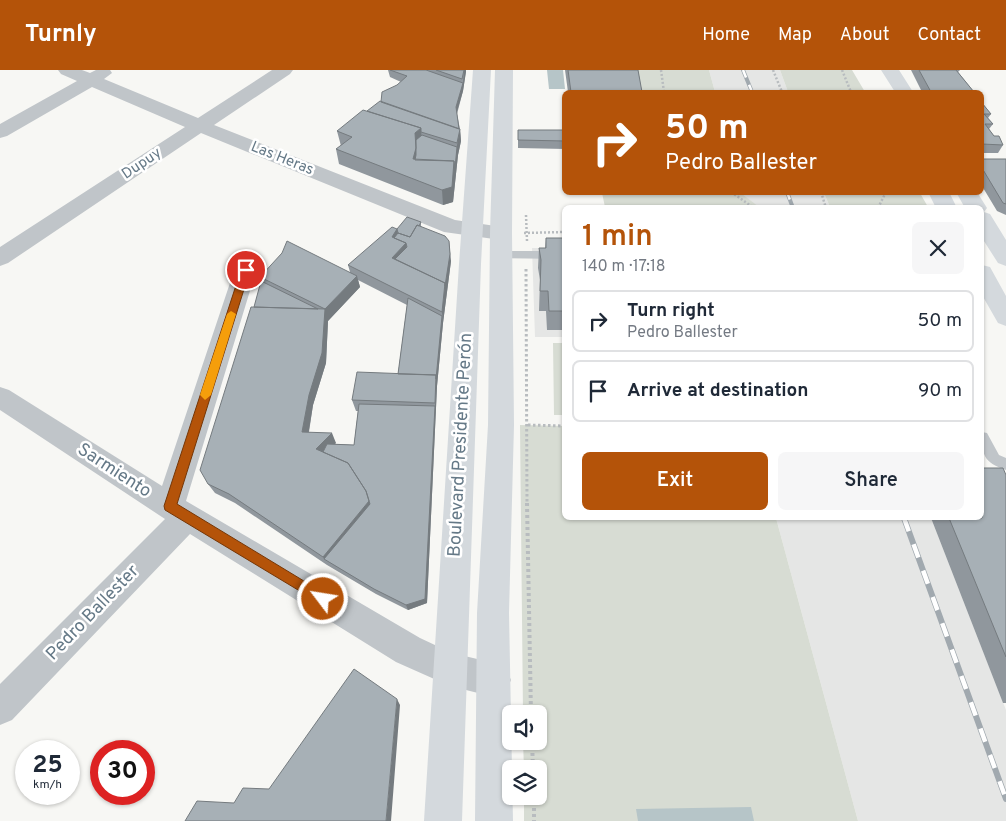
<!DOCTYPE html>
<meta charset="utf-8">
<style>
:root{--surface:#fff;--page:#f6f6f7;--text:#1f2937;--muted:#747a83;--line:#e0e1e3;--accent:#b45309}
body{margin:0;font-family:Overpass,sans-serif;background:var(--page);color:var(--text);height:100vh;display:flex;flex-direction:column;font-size:19px;white-space:nowrap}
*{box-sizing:border-box;margin:0}
p{font-size:16px;color:var(--muted)}
.icon{flex:none;width:28px;height:28px;fill:none;stroke:currentColor;stroke-width:2;stroke-linecap:round;stroke-linejoin:round}
.map{position:relative;flex:1;overflow:hidden}
.details{position:absolute;left:562px;top:135px;width:422px;height:315px;display:flex;flex-direction:column;background:var(--surface);border-radius:8px;box-shadow:0 1px 4px #0004}
.details>*{flex:none}
.banner{position:absolute;left:562px;top:20px;width:422px;height:105px;border-radius:8px;box-shadow:0 1px 4px #0004;background:#b45309;color:#fff;overflow:hidden}
.tools{position:absolute;left:502px;top:635px;display:grid;gap:10px}
.tools a{display:grid;place-items:center;width:45px;height:45px;border-radius:8px;background:var(--surface);box-shadow:0 1px 4px #0004;font-size:25px}
.speed{position:absolute;left:15px;top:670px;display:flex;gap:10px;font-size:25px;font-weight:700;text-align:center}
.speed>*{display:grid;place-content:center;width:65px;height:65px;border-radius:50%;background:var(--surface);box-shadow:0 1px 4px #0004;line-height:1}
.speed small{font-size:12px;font-weight:400}
.speed .limit{border:8px solid #d22;background:#fff;color:#111}
.pin{position:absolute;display:grid;place-items:center;width:42px;height:42px;color:#fff;margin:-21px;border:2px solid #fff;border-radius:50%;box-shadow:0 1px 5px #0007}
.me{position:absolute;width:55px;margin:-28px;rotate:301deg;stroke-linejoin:round;filter:drop-shadow(0 0 4px #0008)}
.turn{display:flex;align-items:center;gap:18px;height:105px;padding:0 20px;font-size:22px}
.turn .icon{width:65px;height:65px;stroke-width:2.5}
.turn b{display:block;font-size:35px;line-height:42px}
.round{display:grid;place-items:center;flex:none;width:52px;height:52px;border-radius:8px;background:var(--page)}
.summary{display:flex;align-items:center;justify-content:space-between;height:85px;padding:0 20px}
h1{font-size:30px;font-weight:600;line-height:38px;color:var(--accent)}
.action{display:flex;gap:10px;margin-top:auto;padding:10px 20px}
.action a{flex:1;height:58px;border-radius:8px;background:var(--accent);color:#fff;font-size:20px;font-weight:600;line-height:58px;text-align:center}
.action a+a{background:var(--page);color:var(--text)}
ul{padding:0;list-style:none}
li{display:flex;align-items:center;gap:15px;height:62px;margin:0 10px 8px;padding:0 10px;border:2px solid var(--line);border-radius:8px}
li div{flex:1}
li b{display:block;font-size:19px}
li em{font-style:normal}
header{display:flex;align-items:center;gap:30px;box-sizing:border-box;height:70px;padding:0 25px;background:var(--accent);color:#fff}
header strong{font-size:24px}
nav{display:flex;gap:28px;margin-inline-start:auto;font-size:18px}
.map>svg:first-child{display:block}
</style>
<header>
<strong>Turnly</strong>
<nav><a>Home</a><a>Map</a><a>About</a><a>Contact</a></nav>
</header>
<div class="map">
<svg width="1006" height="751" viewBox="0 0 1006 751">
<rect width="100%" height="100%" fill="#f7f7f4"/>
<!-- built -->
<path fill="#e5e6e5" d="M709 0H780L788 22H715Z
M741 123H824L830 137H758Z
M532 178H565V267H535Z
M776 448H931L1006 640V751H858Z"/>
<!-- green -->
<path fill="#d7dcd3" d="M636 0H709L715 22H640Z
M780 0H852L865 22H788Z
M602 123H741L759 137H605Z
M824 123H920L928 137H830Z
M553 273H565V345H554Z
M520 355 565 356V448H776L858 751H524V726H539V699H524L523 671H539V644H523Z"/>
<!-- water -->
<path fill="#b6c5c8" d="M547 0H563L565 19H549Z
M751 737 754 751H638L636 739Z"/>
<g fill="none" stroke-linecap="round" stroke-linejoin="round">
<!-- path-far2 -->
<path stroke="#b8bcbf" stroke-width="2.5" stroke-dasharray="2 2" stroke-linecap="butt" d="M661 0 664 22
M773 0 782 22
M842 0 851 22
M731 122 754 138
M821 122 826 138
M878 138 886 122
M526 145 527 171
M524 163 565 162"/>
<!-- path-far1 -->
<path stroke="#b8bcbf" stroke-width="3" stroke-dasharray="2.5 2.5" stroke-linecap="butt" d="M526 199 527 434
M528 355 565 356"/>
<!-- path -->
<path stroke="#b8bcbf" stroke-width="4" stroke-dasharray="3 3" stroke-linecap="butt" d="M527 433 531 644
M532 671 533 699
M534 726V751"/>
<!-- lane -->
<path fill="#c0c5c9" fill-rule="evenodd" d="M501 181H565V189L497 188 495 185 497 182Z
M982 362 987 363 999 385 1006 388V400C983 392 982 385 982 362Z"/>
<!-- street -->
<path fill="#c0c5c9" fill-rule="evenodd" d="M58 0H82L90 3 96 0H110L112 3 104 9 198 48 272 0H293L290 4 214 55 455 150 509 158 512 163 509 168 501 170 444 162 201 63 8 193 0 196V177L185 57 92 17 7 66 0 68V54L77 11 61 4Z
M245 193 253 195 256 201 186 431 420 568 452 583 494 593 506 598 511 610 506 622 494 627 450 616 396 592 190 464 12 650 0 655V614L165 449 0 340V317L9 320 162 416 234 201 237 195Z"/>
<!-- secondary -->
<path fill="#d4d9dd" fill-rule="evenodd" d="M473 0H491L481 194 462 751H424L459 194Z
M495 0H513L512 163 514 355 509 543 513 751H475L477 543 488 355 490 163Z
M881 0H899L913 22H895Z
M928 122H949L957 138H936Z
M956 122H977L987 138 984 142 990 144 1006 170V196L998 193 982 168V138H965Z
M982 195 990 197 1006 226V256L998 253 982 225Z"/>
<defs>
<path id="rail-far1" d="M743 0 752 22
M787 122 793 138"/>
<path id="rail" d="M904 448 1006 729"/>
</defs>
<!-- rail-far1 casing -->
<use href="#rail-far1" stroke="#a1a9af" stroke-width="4"/>
<!-- rail casing -->
<use href="#rail" stroke="#a1a9af" stroke-width="6"/>
<!-- rail-far1 -->
<use href="#rail-far1" stroke="#fff" stroke-width="2.5" stroke-dasharray="8" stroke-linecap="butt"/>
<!-- rail -->
<use href="#rail" stroke="#fff" stroke-width="4.5" stroke-dasharray="14" stroke-linecap="butt"/>
</g>
<!-- wall -->
<path fill="#90979d" fill-rule="evenodd" d="M388 0H466L463 21 457 44 460 59 461 71 458 85 453 132 443 135 339 94 336 79 341 76 337 61 381 32 401 12 390 7Z
M565 0H638L642 22H568Z
M911 0H960L958 2 974 22H922Z
M982 33 991 44 988 48 993 54 989 59 994 66 1003 75 998 83H982Z
M518 60H565V79L518 78Z
M982 89H1006V145L997 141 982 116Z
M421 152V156L451 191 443 253 437 316 427 533 408 540 376 524 327 495 235 433 215 423 208 414 261 211 260 207 350 202 348 195 397 159ZM358 210 407 235 398 304 352 330 356 341H358L354 375 334 374 336 373 309 362 313 335 326 293 328 251 360 217Z
M546 168H565V260H547L546 241H539L540 210 538 198 539 178H545Z
M1006 405V633H1003L931 448H982Z"/>
<!-- shaded-wall -->
<path fill="#757b7f" d="M464 0H466V2L463 21 456 45V37L463 13Z
M421 58 422 73 417 93 413 89 415 63Z
M460 59 461 71 458 85 453 132 443 135 442 120 454 91Z
M397 159 399 170 392 167Z
M449 171 451 191 443 253 442 242Z
M406 173 408 185 393 191 392 188Z
M357 206 360 217 328 251 326 293 313 335 307 372 302 362 325 239Z
M442 246 443 253 437 316 436 309Z
M436 305 437 316 427 533 408 540 406 535 435 336Z
M332 363 336 373 324 385 316 379Z
M369 431 372 440 324 489 323 487Z
M397 629 400 635 391 751H386Z"/>
<!-- building -->
<path fill="#a7b0b6" stroke="#757b7f" d="M390 0H426L463 13 456 37 459 59 381 32 382 22 397 15 407 6Z
M436 0H464L462 9Z
M568 0H638L642 22H571Z
M919 0H956L974 22H931Z
M380 31 460 59 457 73 421 62V58L367 41Z
M982 33 991 44H984L993 54H985L994 66H999L1003 75 982 74Z
M363 40 421 58 415 63 416 78 413 89 454 91 452 117 442 120 336 79 352 67 337 61Z
M518 60H565V71L518 70Z
M422 65 457 77 455 98 454 91 415 90 416 85V70Z
M982 89H1006V134L1003 133 982 98Z
M407 147 421 152 419 156 417 155 410 167 398 163 397 159Z
M417 155 445 166 449 171 450 184 445 216V213L395 189 407 177 406 173 394 168 398 163 410 167Z
M392 157 397 159 392 167 406 173 392 188 445 213 442 242 348 195Z
M546 168H565V241H549L548 221H540L541 190 539 178H546Z
M287 171 357 206 325 239 322 283 309 325 302 362 332 363 316 379 348 393 366 421 369 431 323 487 229 424 208 414 200 400 251 237 325 239 260 207 282 183Z
M261 211 318 239 254 237Z
M408 228 442 246 436 309V305L398 304Z
M357 302 436 305 435 333 352 330Z
M359 334 435 336 425 529 406 535 374 519 324 489 370 434 366 421 348 393 323 382 327 374 354 375Z
M982 398H1003L1006 405V587L949 448H982Z
M354 599 397 629 386 751H185L197 731 234 733 243 718 269 719Z"/>
<!-- route -->
<path fill="#b45309" stroke="#753606" d="M246 197 250 200 177 434 327 525 329 529 327 533 323 535 165 440 164 436 241 200Z"/>
<!-- slow -->
<path fill="#f59e0b" d="M231 241 236 244 211 325 205 330 200 325 227 244Z"/>
<g text-anchor="middle" dominant-baseline="central" stroke-width="5" stroke-linejoin="round" paint-order="stroke">
<!-- far-street labels -->
<g font-size="15" fill="#657987" stroke="#fff">
<text transform="translate(282 89) rotate(22)">Las Heras</text>
<text transform="translate(142 94) rotate(-34)">Dupuy</text>
</g>
<!-- street labels -->
<g font-size="18" fill="#657987" stroke="#fff">
<text transform="translate(461 375) rotate(-87)">Boulevard Presidente Perón</text>
<text transform="translate(114 401) rotate(33)">Sarmiento</text>
<text transform="translate(93 543) rotate(-46)">Pedro Ballester</text>
</g>
</g>
</svg>
<div class="tools">
<a><svg class="icon" aria-label="sound" viewBox="0 0 24 24"><path d="M4 9h4l5-4v14l-5-4H4zM17 9q2 3 0 6"/></svg></a>
<a><svg class="icon" aria-label="layers" viewBox="0 0 24 24"><path d="M12 4l9 5-9 5-9-5zM3 14l9 5 9-5"/></svg></a>
</div>
<div class="speed"><div>25<small>km/h</small></div><div class="limit">30</div></div>
<div class="pin" style="left:246px;top:200px;background:#d93025"><svg class="icon" aria-label="arrive" viewBox="0 0 24 24"><path d="M6 21V4h12l-3 4 3 4H6"/></svg></div>
<svg class="me" style="left:323px;top:529px" viewBox="-20 -20 40 40"><circle r="17" fill="#b45309" stroke="#fff" stroke-width="3"/><path d="M0-11L8 9 0 5-8 9z" fill="#fff"/></svg>
<div class="banner">
<div class="turn"><svg class="icon" aria-label="right" viewBox="0 0 24 24"><path d="M7 20v-9h11M14 6l5 5-5 5"/></svg><div><b>50 m</b>Pedro Ballester</div></div>
</div>
<section class="details">
<div class="summary"><div><h1>1 min</h1><p>140 m · 17:18</p></div><a class="round"><svg class="icon" aria-label="close" viewBox="0 0 24 24"><path d="M6 6l12 12M18 6L6 18"/></svg></a></div>
<ul>
<li><svg class="icon" aria-label="right" viewBox="0 0 24 24"><path d="M7 20v-9h11M14 6l5 5-5 5"/></svg><div><b>Turn right</b><p>Pedro Ballester</p></div><em>50 m</em></li>
<li><svg class="icon" aria-label="arrive" viewBox="0 0 24 24"><path d="M6 21V4h12l-3 4 3 4H6"/></svg><div><b>Arrive at destination</b></div><em>90 m</em></li>
</ul>
<div class="action"><a>Exit</a><a>Share</a></div>
</section>
</div>
